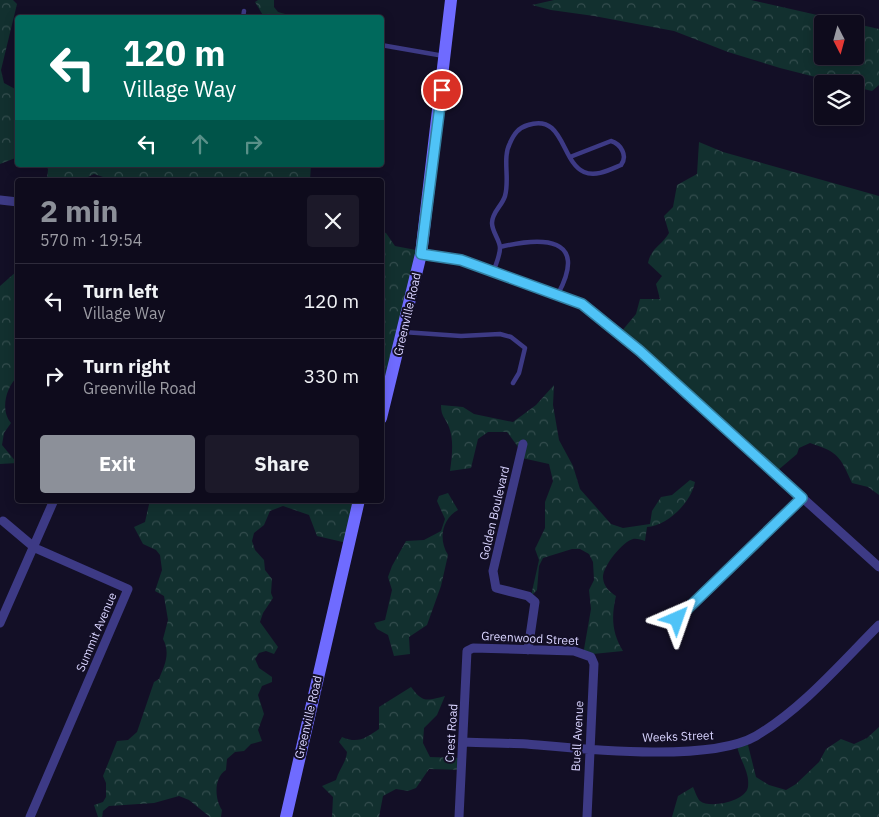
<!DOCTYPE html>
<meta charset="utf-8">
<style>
:root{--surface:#0e0b1c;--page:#1c1929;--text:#f1f3f6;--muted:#9b9ba3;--line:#2e2b3b;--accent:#8c9099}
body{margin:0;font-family:"IBM Plex Sans",sans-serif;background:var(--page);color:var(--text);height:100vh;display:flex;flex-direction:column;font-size:19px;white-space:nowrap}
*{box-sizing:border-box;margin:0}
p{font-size:16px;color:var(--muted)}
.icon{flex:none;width:28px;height:28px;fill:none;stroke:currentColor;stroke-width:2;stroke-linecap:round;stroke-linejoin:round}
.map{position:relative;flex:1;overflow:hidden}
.panel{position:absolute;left:15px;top:178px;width:369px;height:325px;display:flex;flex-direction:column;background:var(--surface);border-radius:5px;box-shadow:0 2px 12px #0003,0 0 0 1px var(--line)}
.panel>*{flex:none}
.hud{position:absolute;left:15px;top:15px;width:369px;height:152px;border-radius:5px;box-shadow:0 2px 12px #0003,0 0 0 1px var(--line);background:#00695c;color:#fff;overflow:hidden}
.needle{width:32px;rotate:174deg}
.fabs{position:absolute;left:814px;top:15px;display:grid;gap:10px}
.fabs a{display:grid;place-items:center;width:50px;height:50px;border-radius:5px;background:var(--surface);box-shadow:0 2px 12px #0003,0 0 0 1px var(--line);font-size:25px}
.pin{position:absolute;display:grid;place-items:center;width:42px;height:42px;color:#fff;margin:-21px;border:2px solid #fff;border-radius:50%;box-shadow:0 1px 5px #0007}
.me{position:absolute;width:55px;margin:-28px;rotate:43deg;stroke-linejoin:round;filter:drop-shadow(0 0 4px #0008)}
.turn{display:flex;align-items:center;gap:18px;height:105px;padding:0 25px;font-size:22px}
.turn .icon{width:65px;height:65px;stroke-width:2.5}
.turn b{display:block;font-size:35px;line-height:42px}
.lanes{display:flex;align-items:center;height:48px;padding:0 25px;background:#0003;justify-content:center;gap:25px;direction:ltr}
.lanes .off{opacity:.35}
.round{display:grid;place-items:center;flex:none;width:52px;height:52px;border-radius:5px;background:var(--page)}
.overview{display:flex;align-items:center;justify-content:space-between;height:85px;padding:0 25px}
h1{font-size:30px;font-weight:700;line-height:38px;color:var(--accent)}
.cta{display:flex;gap:10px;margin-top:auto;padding:10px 25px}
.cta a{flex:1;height:58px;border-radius:5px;background:var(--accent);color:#fff;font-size:20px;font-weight:700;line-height:58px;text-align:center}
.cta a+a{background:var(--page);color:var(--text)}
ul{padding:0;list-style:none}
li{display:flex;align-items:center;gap:15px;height:75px;padding:0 25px;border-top:1px solid var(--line)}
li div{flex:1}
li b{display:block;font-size:19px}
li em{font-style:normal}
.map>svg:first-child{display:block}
</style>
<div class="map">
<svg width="879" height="817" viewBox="0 0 879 817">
<defs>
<pattern id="forest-crowns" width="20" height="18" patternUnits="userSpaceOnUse" patternTransform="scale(1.25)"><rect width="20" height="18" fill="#12302f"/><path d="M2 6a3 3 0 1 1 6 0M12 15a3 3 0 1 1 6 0" fill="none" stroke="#344d4e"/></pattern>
</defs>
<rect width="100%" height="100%" fill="#130f26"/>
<!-- forest -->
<path fill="url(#forest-crowns)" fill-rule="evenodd" d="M0 0H13L17 4 1 70 4 83 17 90 18 157 0 164Z
M258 0H274V7L278 12 296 17H264L255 2Z
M554 0H751L879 29V85L872 91 855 87V84H843L780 68 728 52 674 31 594 16 551 10 532 5ZM822 24H855V56H822Z
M699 142 723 152 879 196V495L868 487 852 483C840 456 838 452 810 443L799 448 797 454 777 471 621 332 636 314 640 299H660L656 284 662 276 648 263C651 248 662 245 669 233L664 216 673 207 677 185 697 174Z
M45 165H311L310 180H112L94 174 82 180H47L48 169Z
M381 232 386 233 395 246 416 250 381 412Z
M17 271V377C6 388 0 410 11 423L4 433 2 445 17 463 0 464V286Z
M554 385 553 405 559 440 573 466 580 489 611 524 623 528 650 524 652 511 661 497 672 495 690 480 695 482C691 503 667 526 647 527L645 541C642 540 636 538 633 539 623 541 602 567 603 578 604 587 609 591 616 596 611 617 612 633 623 651L583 655 591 609 589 590 594 580 593 562 589 554 580 549H572L543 558 539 566 537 590 531 596 539 560 535 549 545 528V502L553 481 549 464 522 458 521 451 507 432H488L478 439 471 468 450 471C452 457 454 440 449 427 445 417 441 417 441 405L463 407 474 414 513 422 536 405Z
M448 493 458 510C442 519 438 539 448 555L441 586 427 625 409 637 410 654 394 656 388 635 377 629 374 623 385 620 392 590 388 577 392 566 406 541 424 540 441 531 445 519 437 501 439 496Z
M150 500H360L347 543 317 536 309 515 283 506 270 511 264 525 254 533 252 541 255 550 264 560 265 570 272 579 271 593 273 598 263 613 260 622 278 647 274 654 266 651 259 653 255 659 259 668 272 677V682L262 686 258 695 264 714 258 730 262 741 251 744 244 751 235 752 227 759 226 770C213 778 215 800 222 810L221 817H210L189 800 179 796 154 803 109 806 103 811 102 817H98L94 805 103 802 106 797V783L103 776 117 741 128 740 137 732 154 682 159 679C164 666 171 654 163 639L168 620 164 596 155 591 162 570 160 555 156 550 143 544 134 527 145 522Z
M411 687C423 703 426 701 445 696L437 715 424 728 423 743 430 757 462 758V770L429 769 416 788 408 791 396 789 383 796 379 817H332L333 797 322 786 336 780C339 769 346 763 347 752L339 742 342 737C358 744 366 738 379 729V707Z
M879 727V817H672L678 796 693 787C695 791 697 798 700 801 710 809 746 801 748 787 750 772 740 761 737 746L747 741 756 777 769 785 786 790 796 784 819 762 826 749 841 739 854 744 867 738Z"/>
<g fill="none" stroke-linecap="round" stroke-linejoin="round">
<!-- lane -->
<path stroke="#3d3a85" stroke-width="4.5" d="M243 18 244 11
M381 45 444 56
M500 247C542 237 589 236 558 294
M494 270C496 264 500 255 500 248 500 240 492 232 492 223 492 212 502 206 505 196 510 179 502 158 510 143 514 134 518 128 528 125 564 113 561 162 584 172 596 177 609 170 621 165 628 156 621 144 611 141L570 157
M403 332 461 336 500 334 511 337 525 348 519 373 513 383"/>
<!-- street -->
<path stroke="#3d3a85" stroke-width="9" d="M0 200 18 202
M421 254 461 260 582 304 640 351 879 567
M523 444 493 571 496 588 528 596 535 602 528 650
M3 521 35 548 128 589 30 817
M677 619 802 498
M0 623 54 500
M463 742C484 743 506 743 527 744 582 749 709 763 756 736 803 708 841 663 879 625
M459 817 467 651 473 648 574 651 591 657 594 664 587 817"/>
<!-- secondary -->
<path stroke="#6f6bff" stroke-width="12" d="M381 418 421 254 451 0
M286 817 359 500"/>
</g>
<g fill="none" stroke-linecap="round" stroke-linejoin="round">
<defs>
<path id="route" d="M442 90 421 254 461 260 582 304 640 351 802 498 677 619"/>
</defs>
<!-- route casing -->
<use href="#route" stroke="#337fa1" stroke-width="12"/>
<!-- route -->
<use href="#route" stroke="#4fc3f7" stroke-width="9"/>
</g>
<g text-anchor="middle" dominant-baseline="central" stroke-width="4" stroke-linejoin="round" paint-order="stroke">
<!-- street labels -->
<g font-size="12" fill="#d9d4ff" stroke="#130f26">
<text transform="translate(407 314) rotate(-77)">Greenville Road</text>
<text transform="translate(494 513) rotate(-77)">Golden Boulevard</text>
<text transform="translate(96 632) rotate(-67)">Summit Avenue</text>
<text transform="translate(530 638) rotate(3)">Greenwood Street</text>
<text transform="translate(308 717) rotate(-77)">Greenville Road</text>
<text transform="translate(451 733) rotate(-86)">Crest Road</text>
<text transform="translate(577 736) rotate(-87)">Buell Avenue</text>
<text transform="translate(678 736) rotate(-2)">Weeks Street</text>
</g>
</g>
</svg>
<div class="fabs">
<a><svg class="needle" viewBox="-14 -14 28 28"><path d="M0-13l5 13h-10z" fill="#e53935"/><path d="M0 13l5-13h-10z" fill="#9b9ba3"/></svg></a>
<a><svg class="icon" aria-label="layers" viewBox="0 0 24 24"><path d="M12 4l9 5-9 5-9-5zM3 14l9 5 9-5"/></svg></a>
</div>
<div class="pin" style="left:442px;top:90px;background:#d93025"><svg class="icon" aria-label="arrive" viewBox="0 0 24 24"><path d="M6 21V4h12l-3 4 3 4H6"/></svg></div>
<svg class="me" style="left:677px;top:619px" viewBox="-20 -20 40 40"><path d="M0-17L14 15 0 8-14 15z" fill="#4fc3f7" stroke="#fff" stroke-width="4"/></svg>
<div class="hud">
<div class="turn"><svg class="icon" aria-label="left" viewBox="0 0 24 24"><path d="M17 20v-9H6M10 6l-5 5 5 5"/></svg><div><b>120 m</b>Village Way</div></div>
<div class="lanes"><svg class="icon" aria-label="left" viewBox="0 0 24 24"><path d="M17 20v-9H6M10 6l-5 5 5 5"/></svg><svg class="icon off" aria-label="ahead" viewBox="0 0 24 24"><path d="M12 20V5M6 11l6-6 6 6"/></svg><svg class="icon off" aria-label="right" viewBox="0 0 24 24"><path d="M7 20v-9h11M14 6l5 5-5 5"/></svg></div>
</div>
<section class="panel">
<div class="overview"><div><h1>2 min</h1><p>570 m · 19:54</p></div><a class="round"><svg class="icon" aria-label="close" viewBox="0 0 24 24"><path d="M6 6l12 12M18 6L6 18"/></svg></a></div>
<ul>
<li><svg class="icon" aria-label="left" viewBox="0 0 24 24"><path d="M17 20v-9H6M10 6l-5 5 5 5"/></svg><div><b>Turn left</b><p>Village Way</p></div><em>120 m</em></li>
<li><svg class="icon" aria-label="right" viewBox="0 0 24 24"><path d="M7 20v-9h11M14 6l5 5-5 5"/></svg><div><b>Turn right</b><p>Greenville Road</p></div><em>330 m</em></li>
</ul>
<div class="cta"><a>Exit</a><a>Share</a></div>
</section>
</div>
